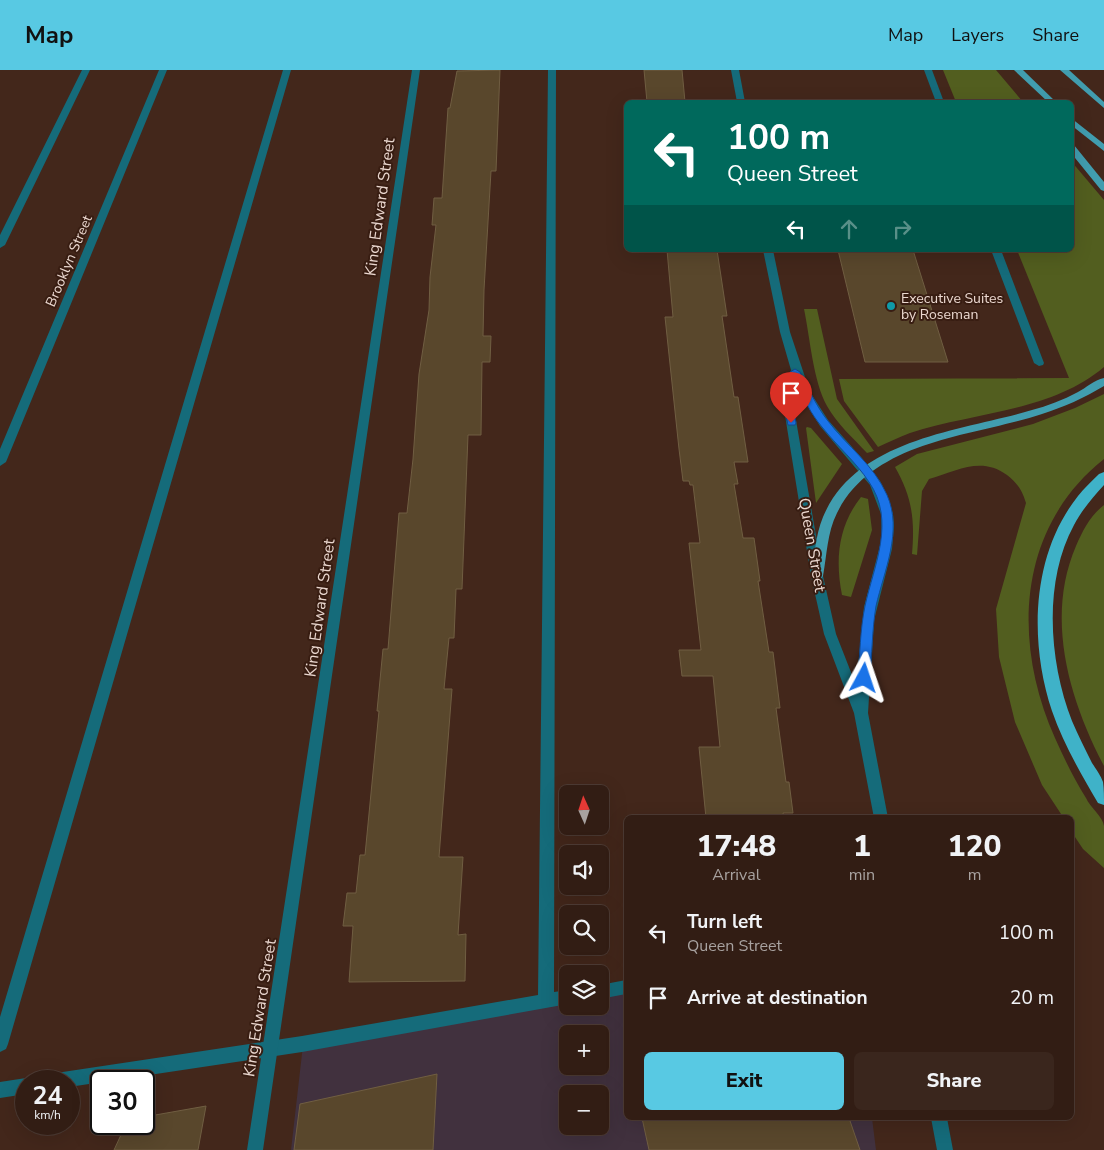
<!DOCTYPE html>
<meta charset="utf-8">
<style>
:root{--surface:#321d14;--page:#3a261d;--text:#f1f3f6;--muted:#a8a2a0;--line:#4d3b34;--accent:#58c9e3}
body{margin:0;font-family:"Nunito Sans",sans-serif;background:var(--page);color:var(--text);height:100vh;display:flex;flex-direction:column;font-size:19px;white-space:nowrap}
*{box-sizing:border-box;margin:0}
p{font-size:16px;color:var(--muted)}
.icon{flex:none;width:28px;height:28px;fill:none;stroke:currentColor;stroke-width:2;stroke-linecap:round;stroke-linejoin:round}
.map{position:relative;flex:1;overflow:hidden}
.side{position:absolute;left:624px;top:745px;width:450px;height:305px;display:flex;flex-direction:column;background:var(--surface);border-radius:8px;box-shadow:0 5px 20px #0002,0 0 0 1px var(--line)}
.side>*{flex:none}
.guide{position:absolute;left:624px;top:30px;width:450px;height:152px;border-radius:8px;box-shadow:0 5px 20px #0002,0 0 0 1px var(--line);background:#00695c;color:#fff;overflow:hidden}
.needle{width:32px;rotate:357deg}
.buttons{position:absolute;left:559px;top:715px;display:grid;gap:10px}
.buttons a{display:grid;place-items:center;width:50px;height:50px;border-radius:8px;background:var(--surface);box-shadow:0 5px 20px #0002,0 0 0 1px var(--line);font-size:25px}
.speed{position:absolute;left:15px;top:1000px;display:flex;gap:10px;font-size:25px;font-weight:700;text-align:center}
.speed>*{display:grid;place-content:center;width:65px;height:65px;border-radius:50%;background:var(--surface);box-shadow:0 5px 20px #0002,0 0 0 1px var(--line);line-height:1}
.speed small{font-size:12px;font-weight:400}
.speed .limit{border:2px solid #111;border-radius:8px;background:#fff;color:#111}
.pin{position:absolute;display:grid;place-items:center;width:42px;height:42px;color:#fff;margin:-51px -21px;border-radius:50% 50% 50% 0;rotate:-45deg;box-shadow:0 0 5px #0007}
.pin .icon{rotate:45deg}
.me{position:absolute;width:55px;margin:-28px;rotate:5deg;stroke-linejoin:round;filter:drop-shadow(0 0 4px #0008)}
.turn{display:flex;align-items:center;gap:18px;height:105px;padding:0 20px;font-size:22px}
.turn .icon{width:65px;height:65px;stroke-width:2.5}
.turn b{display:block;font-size:35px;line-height:42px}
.lanes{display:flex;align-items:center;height:48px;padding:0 20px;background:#0003;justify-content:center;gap:25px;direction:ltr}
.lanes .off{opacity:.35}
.eta{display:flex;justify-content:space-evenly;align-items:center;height:85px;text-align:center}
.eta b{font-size:30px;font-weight:800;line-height:35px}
.button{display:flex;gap:10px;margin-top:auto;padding:10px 20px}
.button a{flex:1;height:58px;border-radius:8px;background:var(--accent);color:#111;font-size:20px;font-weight:800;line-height:58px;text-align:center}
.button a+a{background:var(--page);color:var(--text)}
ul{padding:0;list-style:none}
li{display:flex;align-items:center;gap:15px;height:65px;padding:0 20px}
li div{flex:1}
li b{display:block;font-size:19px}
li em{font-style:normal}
header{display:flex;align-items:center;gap:30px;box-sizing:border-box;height:70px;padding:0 25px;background:var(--accent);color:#111}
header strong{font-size:24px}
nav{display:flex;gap:28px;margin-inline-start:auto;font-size:18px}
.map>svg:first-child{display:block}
</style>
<header>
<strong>Map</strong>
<nav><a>Map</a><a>Layers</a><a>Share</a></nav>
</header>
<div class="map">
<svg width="1104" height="1080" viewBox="0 0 1104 1080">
<rect width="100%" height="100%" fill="#43271b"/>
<!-- commercial -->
<path fill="#41313e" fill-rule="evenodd" d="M626 920V1048H872L876 1080H291L303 975 567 930 568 936H600V924ZM568 964H600V996H568ZM568 1024H600V1056H568Z"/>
<!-- green -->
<path fill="#525e1f" d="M943 0H996L1023 32H956Z
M1071 91 1104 130V297C1051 342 974 342 910 363 899 367 889 372 878 377L844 331 839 309 1069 308 1017 180H1071Z
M804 239H817L837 329 874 381 867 383C853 368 837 354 827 336 813 311 810 267 804 239Z
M1104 324V389C1017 458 1012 572 1055 668 1064 688 1074 709 1086 728 1090 737 1103 747 1104 756 1104 770 1104 785 1104 798L1083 779 1071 761V748L1063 747 1042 715 1015 652 999 587 996 539 1026 433C1022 420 1018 414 1007 405 981 386 957 401 929 409L922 421 917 485 912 484C915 449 912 427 895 397L917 384 1033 354 1075 338Z
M807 357 811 358 842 394 816 433 806 358Z
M861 427 868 429 872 460 851 527 842 525C835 490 838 456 861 427Z
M1104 435V696C1069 629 1045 548 1076 476 1083 460 1090 446 1104 435Z"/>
<!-- building -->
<path fill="#59472c" stroke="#705e42" d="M500 0 496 101H491L484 220 483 266H491L490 292H482L481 365H468L462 519H456L454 568H449L444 619H452L439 787H463L458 865 466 864 465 911 349 912 353 856H343L347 823H356L360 785H365L379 641H377L383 579H388L399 443H407L413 389 419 304 429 240 430 207 436 155H432L434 128H442L448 38H450L457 1Z
M644 0H682L685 32H647Z
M667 180H717L727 246H722L734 327H738L748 392H734L738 414H734L743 468H754L760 511H758L769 582H773L780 638H776L786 712H789L793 743H783L784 748H706L699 677H720L713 606H682L679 580H701L689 473H700L693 415H690L689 411H683L679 379 665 247H673Z
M838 180H913L948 292H865Z
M437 1004 433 1080H294L300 1034Z
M206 1036 198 1080H114L126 1054H144V1047Z
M642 1048H849L860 1080H649Z"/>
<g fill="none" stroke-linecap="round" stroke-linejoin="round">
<!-- lane -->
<path fill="#156b7a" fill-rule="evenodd" d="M82 0H90L5 175 0 178V165Z
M283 0H291L8 974 6 979 0 982V947Z
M548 0H556L554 922 568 920V934L302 982 69 1017V1011H48L50 1005 56 1003 302 966 538 925Z
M924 0H932L944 32H936Z
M991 180H1001L1044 293 1043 295 1039 296 1034 293Z
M626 910V924L600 929V915Z
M26 1008 32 1011H26V1024L0 1028V1012Z"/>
<!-- street -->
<path fill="#156b7a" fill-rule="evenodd" d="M159 0H167L6 392 0 396V379Z
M412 0H420L263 1080H247Z
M731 0H739L745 32H737Z
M763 180H773L790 262 810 322 828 350 860 386 880 411 888 428 893 444 894 456 892 479 874 550 868 643 888 748H874L854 643 824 564 811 506 783 333 791 300 780 262ZM797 315 810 340 820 356 870 415 881 444 882 468 864 537 856 615 836 564 823 506 793 333Z
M931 1048H947L953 1080H937Z"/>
<!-- primary -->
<path fill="#419daf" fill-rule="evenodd" d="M1014 0H1023L1056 32H1048Z
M1060 0H1069L1104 32V38Z
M1071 48 1104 74V81L1071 55Z
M1071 74 1074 75 1104 112V121L1101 120 1071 83Z
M1104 308V316C1084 328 1064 337 1042 344 973 367 874 369 837 443 827 463 827 485 823 506L821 509H813L811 506C815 486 815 466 823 447 856 368 961 361 1032 340 1047 336 1063 330 1078 322 1086 318 1094 310 1104 308Z"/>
<!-- highway -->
<path fill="#3fb2c8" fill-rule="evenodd" d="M1104 402V415C1092 428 1082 440 1074 455 1043 512 1049 592 1072 651 1078 665 1085 679 1092 693 1096 699 1101 706 1103 712 1104 719 1104 728 1104 735L1098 733C1081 704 1063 673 1052 641 1029 572 1031 485 1078 426 1084 418 1092 411 1099 404Z"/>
</g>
<!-- route -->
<path fill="#1a73e8" stroke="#114b97" d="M795 299 800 302C809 319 816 336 828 351 847 376 874 395 887 425 903 461 884 501 876 536 872 560 872 585 870 608L868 612H860L858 608C860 585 860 560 865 536 874 495 896 451 869 412 856 392 837 376 822 357 811 344 804 329 797 315L793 333 796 353 795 355H788L783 333 790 302Z"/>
<!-- markers -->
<circle fill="#0f9aa8" stroke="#381d12" stroke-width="2" cx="891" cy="236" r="5"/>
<g text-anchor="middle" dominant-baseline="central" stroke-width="4" stroke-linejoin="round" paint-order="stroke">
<!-- far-street labels -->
<g font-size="14" fill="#ebd8d0" stroke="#381d12">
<text transform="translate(69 191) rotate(-67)">Brooklyn Street</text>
</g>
<!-- far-poi labels -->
<g font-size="14" fill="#ebd8d0" stroke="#381d12" text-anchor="start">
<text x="901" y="228">Executive Suites<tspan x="901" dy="16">by Roseman</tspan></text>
</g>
<!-- street labels -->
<g font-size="16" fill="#ebd8d0" stroke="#381d12">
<text transform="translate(380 137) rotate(-82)">King Edward Street</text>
<text transform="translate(812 475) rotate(80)">Queen Street</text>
<text transform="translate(320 538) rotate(-82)">King Edward Street</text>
<text transform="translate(260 938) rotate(-81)">King Edward Street</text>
</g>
</g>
</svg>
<div class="buttons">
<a><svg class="needle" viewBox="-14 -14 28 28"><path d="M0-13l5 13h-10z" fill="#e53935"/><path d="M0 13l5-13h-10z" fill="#a8a2a0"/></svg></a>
<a><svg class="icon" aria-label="sound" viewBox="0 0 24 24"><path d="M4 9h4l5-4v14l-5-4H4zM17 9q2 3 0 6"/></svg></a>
<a><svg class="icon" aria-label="search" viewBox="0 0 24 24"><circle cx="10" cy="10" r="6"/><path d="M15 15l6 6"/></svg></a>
<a><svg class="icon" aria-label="layers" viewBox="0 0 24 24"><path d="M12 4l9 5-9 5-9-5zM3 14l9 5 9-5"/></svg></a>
<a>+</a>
<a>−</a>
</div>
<div class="speed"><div>24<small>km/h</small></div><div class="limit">30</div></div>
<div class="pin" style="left:791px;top:353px;background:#d93025"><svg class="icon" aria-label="arrive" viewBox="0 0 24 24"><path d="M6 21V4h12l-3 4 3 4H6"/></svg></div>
<svg class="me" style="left:864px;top:608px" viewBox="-20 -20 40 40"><path d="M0-17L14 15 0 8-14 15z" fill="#1a73e8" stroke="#fff" stroke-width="4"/></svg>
<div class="guide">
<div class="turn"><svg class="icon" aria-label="left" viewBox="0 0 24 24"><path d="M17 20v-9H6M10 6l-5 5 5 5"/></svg><div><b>100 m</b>Queen Street</div></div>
<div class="lanes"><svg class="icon" aria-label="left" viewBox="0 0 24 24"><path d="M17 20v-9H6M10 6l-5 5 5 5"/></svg><svg class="icon off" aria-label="ahead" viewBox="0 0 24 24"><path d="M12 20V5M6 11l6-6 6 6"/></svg><svg class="icon off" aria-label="right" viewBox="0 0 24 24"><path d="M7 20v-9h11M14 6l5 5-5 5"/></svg></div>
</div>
<section class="side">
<div class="eta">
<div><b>17:48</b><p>Arrival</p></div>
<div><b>1</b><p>min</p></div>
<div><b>120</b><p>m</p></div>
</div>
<ul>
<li><svg class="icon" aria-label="left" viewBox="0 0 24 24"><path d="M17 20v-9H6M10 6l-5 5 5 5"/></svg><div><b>Turn left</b><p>Queen Street</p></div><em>100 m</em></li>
<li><svg class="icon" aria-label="arrive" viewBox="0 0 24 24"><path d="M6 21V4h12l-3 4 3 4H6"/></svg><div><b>Arrive at destination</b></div><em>20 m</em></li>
</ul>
<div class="button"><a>Exit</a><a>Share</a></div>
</section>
</div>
